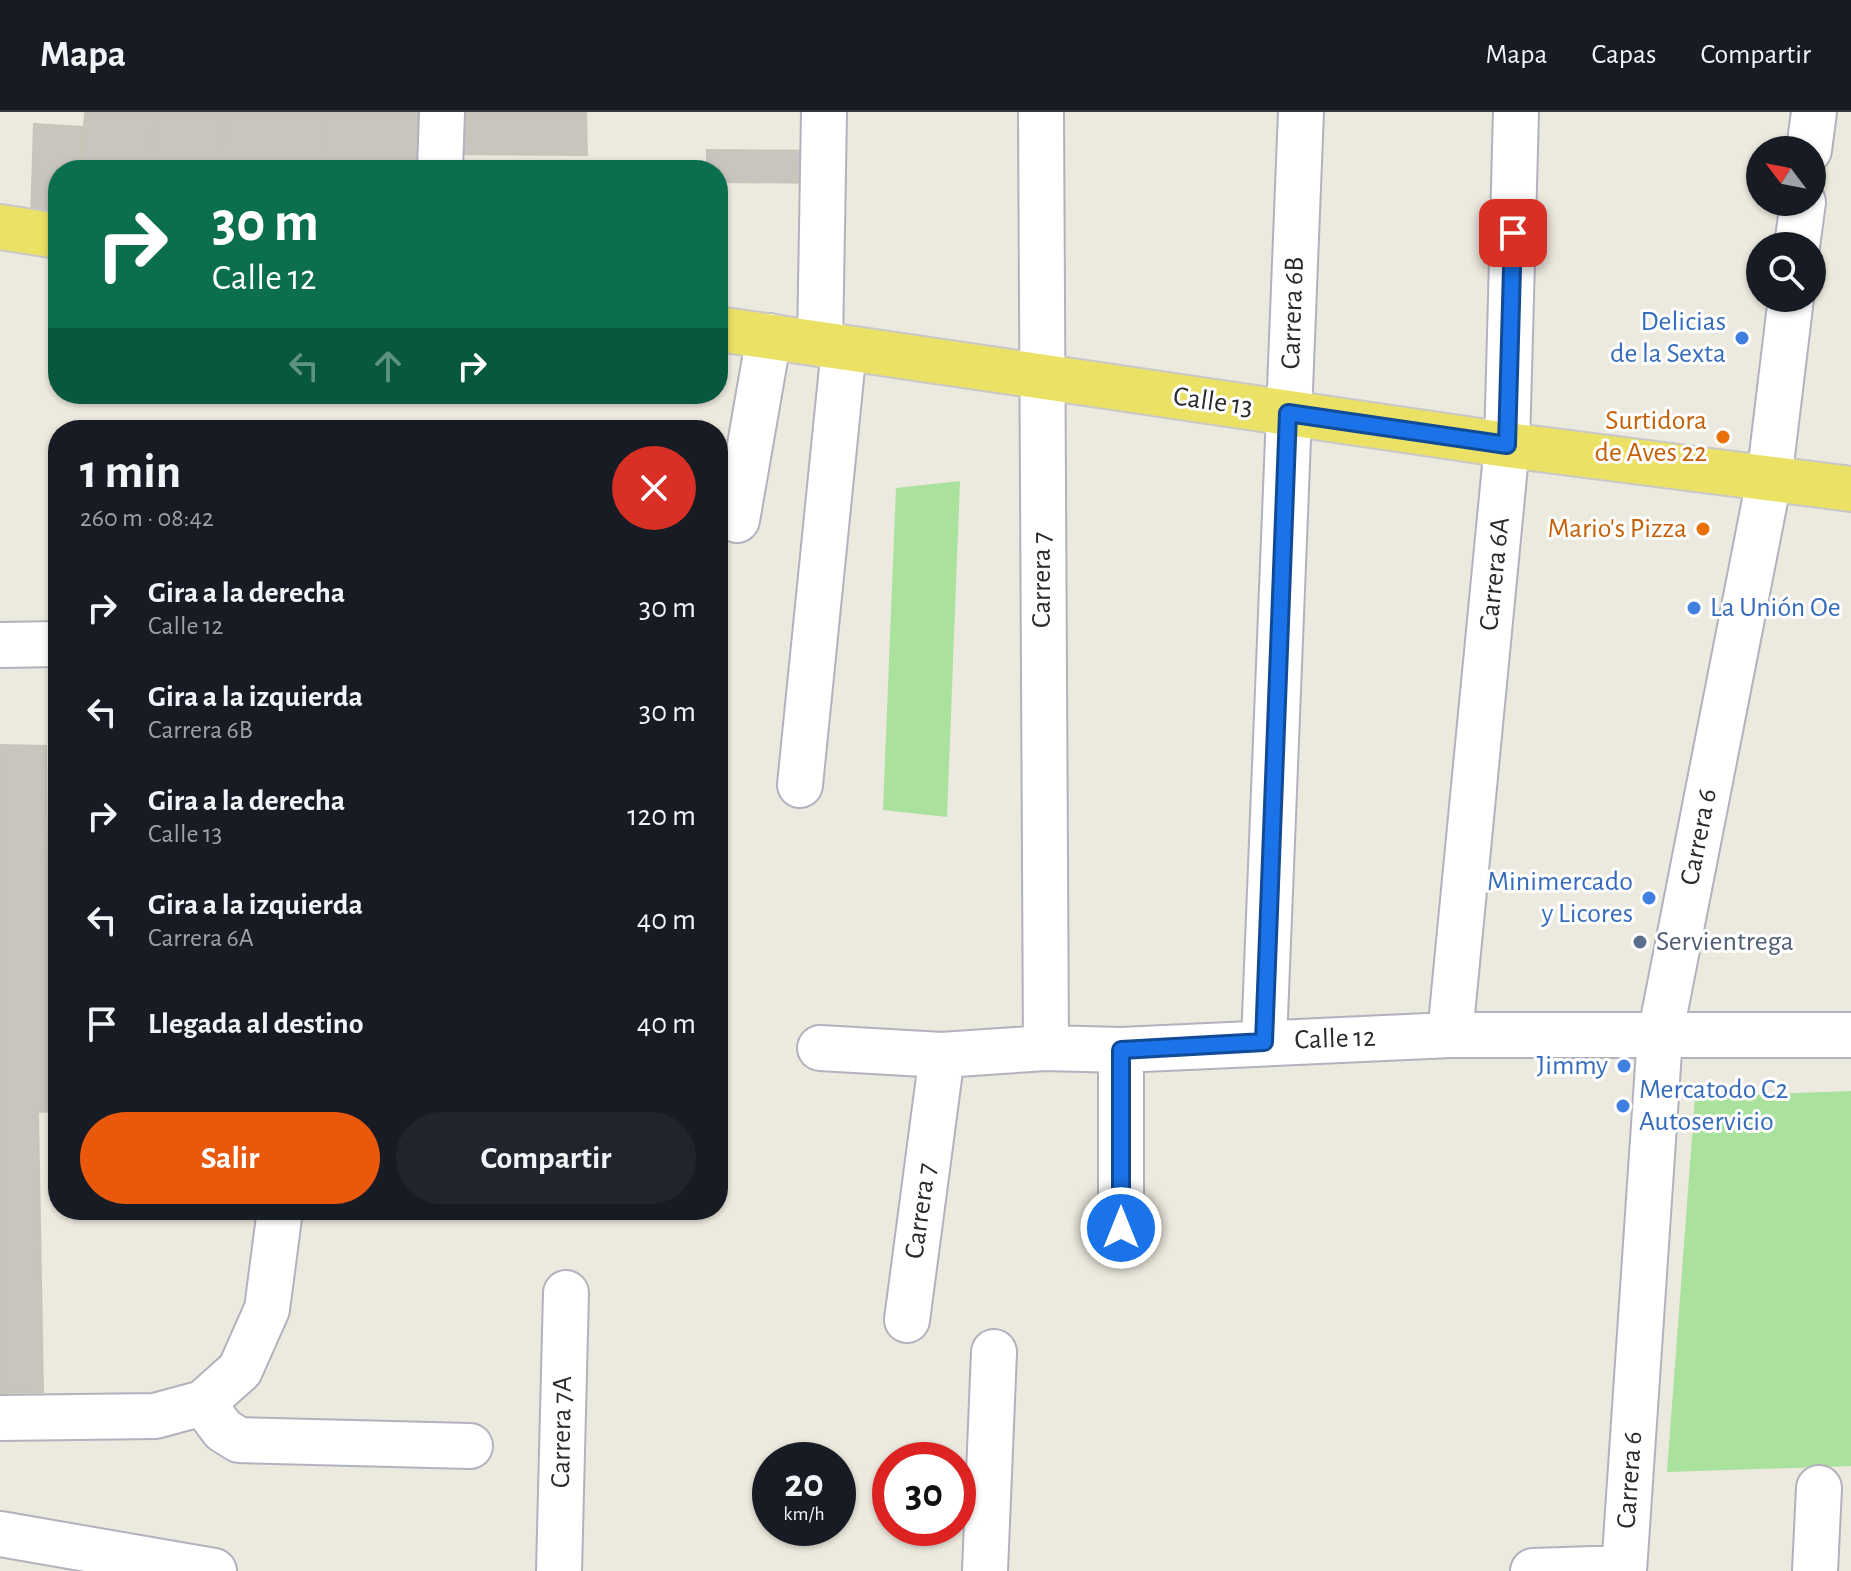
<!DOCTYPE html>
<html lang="es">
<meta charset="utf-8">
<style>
:root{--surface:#171b24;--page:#20242c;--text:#f1f3f6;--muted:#9ea1a6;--line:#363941;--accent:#ea580c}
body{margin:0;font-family:"Alegreya Sans",sans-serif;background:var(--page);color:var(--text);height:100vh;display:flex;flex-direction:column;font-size:30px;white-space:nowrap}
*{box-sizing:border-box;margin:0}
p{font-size:26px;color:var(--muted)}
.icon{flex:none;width:44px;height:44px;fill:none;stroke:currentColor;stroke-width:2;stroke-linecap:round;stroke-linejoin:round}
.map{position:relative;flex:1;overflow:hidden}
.side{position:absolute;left:48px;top:308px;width:680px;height:800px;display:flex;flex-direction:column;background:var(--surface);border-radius:32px;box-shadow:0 2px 6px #0004}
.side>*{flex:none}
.hud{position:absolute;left:48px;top:48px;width:680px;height:244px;border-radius:32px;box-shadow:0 2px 6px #0004;background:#0b6e4f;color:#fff;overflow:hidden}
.needle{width:52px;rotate:302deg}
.fabs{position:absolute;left:1746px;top:24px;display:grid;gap:16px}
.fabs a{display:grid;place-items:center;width:80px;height:80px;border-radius:50%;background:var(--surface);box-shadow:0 2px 6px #0004;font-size:40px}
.speed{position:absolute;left:752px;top:1330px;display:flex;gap:16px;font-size:40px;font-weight:700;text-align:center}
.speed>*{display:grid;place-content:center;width:104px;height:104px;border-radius:50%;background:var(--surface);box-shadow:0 2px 6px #0004;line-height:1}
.speed small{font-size:20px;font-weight:400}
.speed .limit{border:12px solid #d22;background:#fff;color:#111}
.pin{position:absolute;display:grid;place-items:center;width:68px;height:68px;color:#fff;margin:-34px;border-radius:16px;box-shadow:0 4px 12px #0006}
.me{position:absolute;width:88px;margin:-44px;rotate:0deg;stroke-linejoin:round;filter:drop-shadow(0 0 6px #0008)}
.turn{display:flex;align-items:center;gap:28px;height:168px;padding:0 32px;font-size:36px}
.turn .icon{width:104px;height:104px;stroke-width:2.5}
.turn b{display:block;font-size:56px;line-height:68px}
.lanes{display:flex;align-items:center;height:76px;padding:0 32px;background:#0003;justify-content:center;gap:40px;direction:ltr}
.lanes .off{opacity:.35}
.round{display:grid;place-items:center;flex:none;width:84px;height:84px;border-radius:42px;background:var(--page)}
.summary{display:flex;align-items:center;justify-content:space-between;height:136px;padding:0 32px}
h1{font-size:48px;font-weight:600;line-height:60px}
.primary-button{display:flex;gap:16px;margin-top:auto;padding:16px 32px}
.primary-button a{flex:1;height:92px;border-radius:48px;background:var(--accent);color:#fff;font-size:32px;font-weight:600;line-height:92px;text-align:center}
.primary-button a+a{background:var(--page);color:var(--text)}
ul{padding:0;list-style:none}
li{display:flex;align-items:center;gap:24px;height:104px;padding:0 32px}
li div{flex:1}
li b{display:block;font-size:30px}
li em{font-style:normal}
header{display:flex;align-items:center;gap:48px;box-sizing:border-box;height:112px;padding:0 40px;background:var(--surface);border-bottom:2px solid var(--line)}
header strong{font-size:38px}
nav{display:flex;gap:44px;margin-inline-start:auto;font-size:28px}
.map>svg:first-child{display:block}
</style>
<header>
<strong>Mapa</strong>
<nav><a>Mapa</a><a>Capas</a><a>Compartir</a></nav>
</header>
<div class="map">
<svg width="1851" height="1459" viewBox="0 0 1851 1459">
<rect width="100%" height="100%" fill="#ece9de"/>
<!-- green -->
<path fill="#a9e19d" d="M960 369 947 705 883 698 896 376Z
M1851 979V1354L1667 1360 1695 985Z"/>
<!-- building -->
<path fill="#c8c5be" stroke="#c8c5b8" stroke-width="2" d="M85 0H154L150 58H81Z
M154 0H225L222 58H150Z
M225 0H326L320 58H222Z
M326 0H434L429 58H320Z
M451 0H586L587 43 452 42Z
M34 12 82 15 80 58H58V114L31 108Z
M707 38 837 39V71L718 70V58H707Z
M0 633 46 634 47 754 58 753V999L38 1000 43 1280 0 1281Z"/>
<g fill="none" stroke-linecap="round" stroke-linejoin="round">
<defs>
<path id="minor" d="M1041 0 1046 936
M1809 38 1814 0
M440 58 442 0
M1797 134 1803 90
M820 232 824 0
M737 408 769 224
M0 533 58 532
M800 673 844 236
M1450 923 1507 333 1516 0
M1264 930 1301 0
M820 936 942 943 1046 936 1121 938 1450 923H1851
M1121 938V1116
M907 1208 942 943
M203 1291 223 1318 239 1328 470 1334
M0 1306 155 1304 203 1291 240 1258 267 1197 280 1098
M0 1422 214 1459
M559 1459 566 1181
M985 1459 994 1240
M1533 1459 1624 1456
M1624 1459 1660 924 1769 368 1791 186
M1815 1459 1819 1376"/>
<path id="major" d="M0 115 58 124
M718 217 1507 333 1851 377"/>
</defs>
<!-- minor casing -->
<use href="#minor" stroke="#b1b2be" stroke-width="48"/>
<!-- major casing -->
<use href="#major" stroke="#c8c8c8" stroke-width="48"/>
<!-- minor -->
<use href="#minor" stroke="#fff" stroke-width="44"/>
<!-- major -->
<use href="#major" stroke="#ebe165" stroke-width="44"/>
</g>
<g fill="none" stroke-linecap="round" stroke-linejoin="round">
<defs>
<path id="route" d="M1121 1116V938L1264 930 1288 301 1507 333 1513 121"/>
</defs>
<!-- route casing -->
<use href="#route" stroke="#114b97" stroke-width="20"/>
<!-- route -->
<use href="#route" stroke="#1a73e8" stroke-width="14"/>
</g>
<!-- markers -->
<g fill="#3f7fe0" stroke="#fff" stroke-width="3">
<circle cx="1742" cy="226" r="8"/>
<circle cx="1694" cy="496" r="8"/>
<circle cx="1649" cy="786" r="8"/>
<circle cx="1624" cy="954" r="8"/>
<circle cx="1623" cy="994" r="8"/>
</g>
<g fill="#e8710a" stroke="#fff" stroke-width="3">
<circle cx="1723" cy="325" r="8"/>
<circle cx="1703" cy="417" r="8"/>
</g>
<circle fill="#5c6f8a" stroke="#fff" stroke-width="3" cx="1640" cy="830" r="8"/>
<g text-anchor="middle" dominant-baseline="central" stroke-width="6" stroke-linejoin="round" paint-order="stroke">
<!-- street labels -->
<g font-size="28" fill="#2b2b2b" stroke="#fff">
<text transform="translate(1293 201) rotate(-88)">Carrera 6B</text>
<text transform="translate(1213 290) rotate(8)">Calle 13</text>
<text transform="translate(1495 462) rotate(-84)">Carrera 6A</text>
<text transform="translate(1042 468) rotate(-90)">Carrera 7</text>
<text transform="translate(1699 725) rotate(-79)">Carrera 6</text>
<text transform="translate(1335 927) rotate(-2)">Calle 12</text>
<text transform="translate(921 1099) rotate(-82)">Carrera 7</text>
<text transform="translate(562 1320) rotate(-89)">Carrera 7A</text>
<text transform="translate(1630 1368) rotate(-86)">Carrera 6</text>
</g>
<!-- shop labels -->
<g font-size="28" fill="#366cbe" stroke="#fff" text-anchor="end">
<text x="1726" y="210">Delicias<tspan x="1726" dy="32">de la Sexta</tspan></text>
<text x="1710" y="496" text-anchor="start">La Unión Oe</text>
<text x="1633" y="770">Minimercado<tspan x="1633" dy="32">y Licores</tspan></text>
<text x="1608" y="954">Jimmy</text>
<text x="1639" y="978" text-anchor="start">Mercatodo C2<tspan x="1639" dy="32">Autoservicio</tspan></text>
</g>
<!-- food labels -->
<g font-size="28" fill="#c56008" stroke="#fff" text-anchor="end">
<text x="1707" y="309">Surtidora<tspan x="1707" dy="32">de Aves 22</tspan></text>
<text x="1687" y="417">Mario's Pizza</text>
</g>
<!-- service labels -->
<g font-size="28" fill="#4e5e75" stroke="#fff" text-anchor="start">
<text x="1656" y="830">Servientrega</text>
</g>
</g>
</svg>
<div class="fabs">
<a><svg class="needle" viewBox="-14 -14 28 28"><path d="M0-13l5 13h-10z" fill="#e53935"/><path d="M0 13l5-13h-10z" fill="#9ea1a6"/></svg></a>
<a><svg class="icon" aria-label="search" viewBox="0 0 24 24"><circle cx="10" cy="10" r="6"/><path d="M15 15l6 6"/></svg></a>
</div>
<div class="speed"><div>20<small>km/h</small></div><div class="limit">30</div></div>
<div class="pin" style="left:1513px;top:121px;background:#d93025"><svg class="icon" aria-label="arrive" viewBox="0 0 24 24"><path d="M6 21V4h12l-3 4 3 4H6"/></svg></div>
<svg class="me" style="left:1121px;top:1116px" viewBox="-20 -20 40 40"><circle r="17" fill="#1a73e8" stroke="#fff" stroke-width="3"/><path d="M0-11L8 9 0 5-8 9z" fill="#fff"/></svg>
<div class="hud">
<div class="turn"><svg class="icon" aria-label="right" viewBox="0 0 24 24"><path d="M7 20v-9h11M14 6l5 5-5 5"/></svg><div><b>30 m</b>Calle 12</div></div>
<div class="lanes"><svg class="icon off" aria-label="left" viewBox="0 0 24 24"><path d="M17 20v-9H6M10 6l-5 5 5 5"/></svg><svg class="icon off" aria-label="ahead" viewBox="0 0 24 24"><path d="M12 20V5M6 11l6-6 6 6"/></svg><svg class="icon" aria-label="right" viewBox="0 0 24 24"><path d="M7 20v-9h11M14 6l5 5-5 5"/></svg></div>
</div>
<section class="side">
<div class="summary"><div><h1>1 min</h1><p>260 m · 08:42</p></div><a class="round" style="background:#d93025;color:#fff"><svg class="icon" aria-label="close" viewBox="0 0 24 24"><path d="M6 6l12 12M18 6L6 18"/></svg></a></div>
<ul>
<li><svg class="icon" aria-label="right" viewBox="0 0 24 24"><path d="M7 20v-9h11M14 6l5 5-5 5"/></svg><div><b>Gira a la derecha</b><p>Calle 12</p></div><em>30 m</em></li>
<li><svg class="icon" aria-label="left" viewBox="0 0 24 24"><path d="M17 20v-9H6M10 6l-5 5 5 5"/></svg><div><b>Gira a la izquierda</b><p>Carrera 6B</p></div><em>30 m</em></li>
<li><svg class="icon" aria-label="right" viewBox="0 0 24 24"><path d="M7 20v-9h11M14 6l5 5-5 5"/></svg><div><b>Gira a la derecha</b><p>Calle 13</p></div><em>120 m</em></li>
<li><svg class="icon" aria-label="left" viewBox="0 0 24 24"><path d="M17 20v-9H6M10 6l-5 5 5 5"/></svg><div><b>Gira a la izquierda</b><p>Carrera 6A</p></div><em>40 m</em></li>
<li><svg class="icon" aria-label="arrive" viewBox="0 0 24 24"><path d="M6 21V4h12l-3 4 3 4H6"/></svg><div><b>Llegada al destino</b></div><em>40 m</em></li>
</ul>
<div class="primary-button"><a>Salir</a><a>Compartir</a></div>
</section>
</div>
